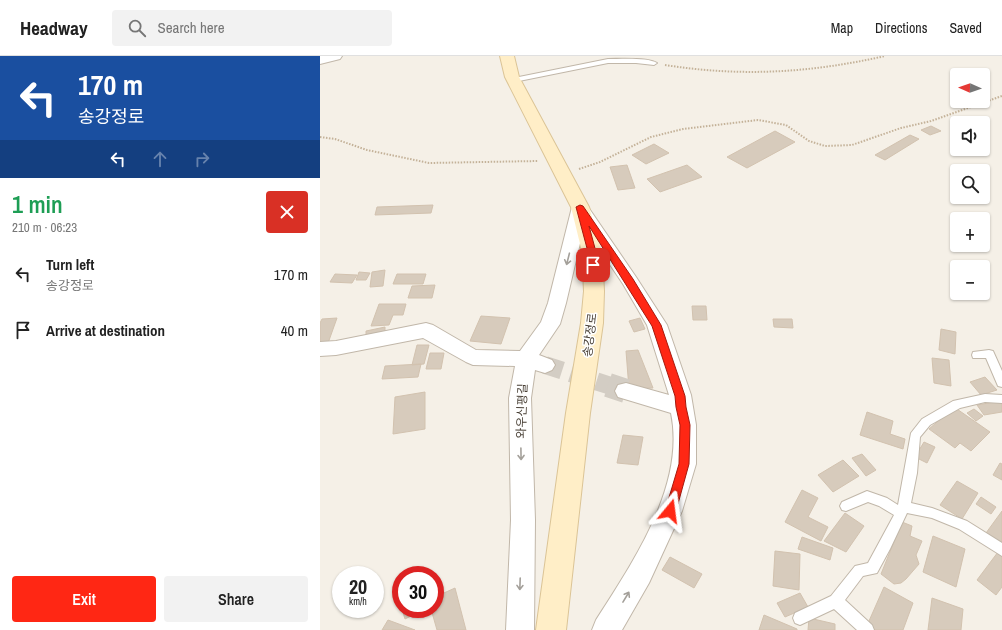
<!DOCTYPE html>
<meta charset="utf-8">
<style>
:root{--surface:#fff;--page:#f2f2f2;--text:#222;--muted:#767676;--line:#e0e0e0;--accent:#ff2714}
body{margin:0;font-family:"Archivo Narrow","Noto Sans KR",sans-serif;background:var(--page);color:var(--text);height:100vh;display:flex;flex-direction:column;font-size:15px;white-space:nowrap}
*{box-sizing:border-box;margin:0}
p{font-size:13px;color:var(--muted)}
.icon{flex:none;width:22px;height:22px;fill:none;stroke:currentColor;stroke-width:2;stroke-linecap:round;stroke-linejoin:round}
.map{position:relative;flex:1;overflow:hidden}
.details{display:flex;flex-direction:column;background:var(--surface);width:320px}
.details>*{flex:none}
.banner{background:#1a4fa0;color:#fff;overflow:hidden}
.needle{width:26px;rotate:272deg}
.tools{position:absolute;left:630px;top:12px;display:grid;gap:8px}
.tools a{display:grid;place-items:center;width:40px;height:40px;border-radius:4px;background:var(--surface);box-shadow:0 1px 3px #0004;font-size:20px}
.speed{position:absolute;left:12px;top:510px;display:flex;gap:8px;font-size:20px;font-weight:700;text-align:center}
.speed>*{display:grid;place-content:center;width:52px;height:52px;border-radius:50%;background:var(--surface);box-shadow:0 1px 3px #0004;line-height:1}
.speed small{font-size:10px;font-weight:400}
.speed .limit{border:6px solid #d22;background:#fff;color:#111}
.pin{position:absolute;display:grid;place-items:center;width:34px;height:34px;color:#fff;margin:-17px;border-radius:8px;box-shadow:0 2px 6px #0006}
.me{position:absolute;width:44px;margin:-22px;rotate:16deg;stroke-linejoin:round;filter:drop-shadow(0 0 3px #0008)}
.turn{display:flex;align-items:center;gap:14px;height:84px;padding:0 12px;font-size:18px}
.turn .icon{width:52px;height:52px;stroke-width:2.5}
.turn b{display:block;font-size:28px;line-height:34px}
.lanes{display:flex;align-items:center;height:38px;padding:0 12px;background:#0003;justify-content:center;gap:20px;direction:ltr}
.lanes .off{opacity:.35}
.round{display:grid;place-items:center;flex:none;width:42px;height:42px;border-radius:4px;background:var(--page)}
.overview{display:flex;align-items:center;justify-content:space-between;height:68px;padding:0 12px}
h1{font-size:24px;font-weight:600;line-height:30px;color:#1e9e55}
.primary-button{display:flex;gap:8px;margin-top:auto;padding:8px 12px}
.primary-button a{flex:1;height:46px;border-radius:4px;background:var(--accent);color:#fff;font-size:16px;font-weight:600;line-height:46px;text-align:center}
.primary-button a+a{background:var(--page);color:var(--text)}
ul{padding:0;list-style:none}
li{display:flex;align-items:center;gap:12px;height:56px;padding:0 12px}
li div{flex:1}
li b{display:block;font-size:15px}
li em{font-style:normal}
header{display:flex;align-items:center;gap:24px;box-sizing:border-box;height:56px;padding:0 20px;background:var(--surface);border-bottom:1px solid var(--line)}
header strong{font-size:19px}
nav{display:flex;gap:22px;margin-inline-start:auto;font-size:14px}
.search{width:280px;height:36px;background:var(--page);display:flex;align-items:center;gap:10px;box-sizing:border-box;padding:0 14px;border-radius:4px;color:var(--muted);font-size:15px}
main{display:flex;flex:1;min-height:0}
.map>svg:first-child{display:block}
</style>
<header>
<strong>Headway</strong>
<div class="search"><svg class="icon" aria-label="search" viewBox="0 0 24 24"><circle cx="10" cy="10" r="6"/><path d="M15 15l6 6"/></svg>Search here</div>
<nav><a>Map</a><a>Directions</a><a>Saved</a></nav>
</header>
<main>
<section class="details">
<div class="banner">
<div class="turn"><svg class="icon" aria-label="left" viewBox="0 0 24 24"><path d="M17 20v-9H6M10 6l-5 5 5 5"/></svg><div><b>170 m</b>송강정로</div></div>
<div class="lanes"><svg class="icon" aria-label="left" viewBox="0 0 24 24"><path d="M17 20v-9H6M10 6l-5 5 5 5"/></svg><svg class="icon off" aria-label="ahead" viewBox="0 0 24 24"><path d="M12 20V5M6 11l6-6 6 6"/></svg><svg class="icon off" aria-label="right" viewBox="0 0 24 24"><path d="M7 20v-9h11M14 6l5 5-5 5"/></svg></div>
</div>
<div class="overview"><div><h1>1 min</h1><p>210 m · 06:23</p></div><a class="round" style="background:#d93025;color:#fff"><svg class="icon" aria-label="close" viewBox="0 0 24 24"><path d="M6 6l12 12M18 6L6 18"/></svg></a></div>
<ul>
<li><svg class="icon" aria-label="left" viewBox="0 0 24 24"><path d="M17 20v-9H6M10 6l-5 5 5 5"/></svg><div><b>Turn left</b><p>송강정로</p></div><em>170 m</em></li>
<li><svg class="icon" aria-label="arrive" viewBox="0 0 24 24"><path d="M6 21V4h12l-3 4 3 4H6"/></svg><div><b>Arrive at destination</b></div><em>40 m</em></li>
</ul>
<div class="primary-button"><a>Exit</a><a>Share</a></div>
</section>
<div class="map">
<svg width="682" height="574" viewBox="0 0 682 574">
<rect width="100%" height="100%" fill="#f5f0e7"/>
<!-- building -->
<path fill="#d7cbbc" stroke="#d2c2af" d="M611 70 621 75 610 79 601 74Z
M455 75 475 86 427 112 407 101Z
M590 79 599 83 565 104 555 99Z
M334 88 349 97 326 108 312 99Z
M307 109 315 132 298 134 290 111Z
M367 109 382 121 340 136 327 123Z
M113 149 111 157 55 159 57 151Z
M65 214 63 230 50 231 52 216Z
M39 216 50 217 46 224H36Z
M15 218 37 219 32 227 10 226Z
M77 218H106L103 228H73Z
M115 229 112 242H88L92 230Z
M59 248H86L83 259H73L69 269 51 270Z
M372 250H386L387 264H373Z
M161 260 190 262 181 288 150 285Z
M17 262 7 290H0V267L2 263Z
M320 262 325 273 314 276 309 265Z
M453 263H472L473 272 454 271Z
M65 271V279L46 283V275Z
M621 273 636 276 635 298 619 294Z
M97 289H109L104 308 92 309Z
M318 294 333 332 309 333 306 295Z
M110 297H124L121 313H106Z
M612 302 629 304 631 330 614 327Z
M101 308 98 321 62 323 65 310Z
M665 321 677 334 661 339 650 326Z
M105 336V373L73 378 75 341Z
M680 345 682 346V356L664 359 657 349Z
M634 351 670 376 651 395 640 387 635 392 609 373Z
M654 353 663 360 656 365 647 357Z
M547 356 573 365 570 378 585 383 583 393 540 379Z
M303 379 323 381 318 409 297 407Z
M604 386 615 391 607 407 595 401Z
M542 398 556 414 546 420 532 402Z
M523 404 539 420 513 436 498 419Z
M680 407 682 408V424L673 419Z
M637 425 658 437 642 463 620 449Z
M482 434 498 442 488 461 508 471 501 485 465 466Z
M661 441 676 451 671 458 656 448Z
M682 455V488L666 477Z
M525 457 544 470 526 496 504 485Z
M582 466 592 470 590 480 602 485 596 499 599 508 586 523 581 527 574 528 561 518Z
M613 480 645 493 636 531 603 516Z
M482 481 513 492 510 504 478 493Z
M455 495 480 498 479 534 453 530Z
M678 496 682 499V531L676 539 657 524Z
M350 501 382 518 374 532 342 514Z
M564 531 593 547 583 574H554L549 565Z
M135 532 146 574H117L111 553H115V541Z
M480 537 488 551 465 561 457 547Z
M612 542 643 553 641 574H608Z
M82 553H105L85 563Z
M444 559 477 573V574H439Z
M489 562 515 568V574H488Z
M68 564 95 574H62Z"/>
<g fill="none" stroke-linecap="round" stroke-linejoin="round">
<!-- street-tunnel-far1 -->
<path stroke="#d3cdc4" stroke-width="18" stroke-dasharray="18 9" stroke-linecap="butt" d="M225 309 291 330"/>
<!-- street-tunnel -->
<path stroke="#d3cdc4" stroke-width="24" stroke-dasharray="24 12" stroke-linecap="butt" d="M288 329 306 335"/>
<defs>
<path id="lane" d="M288 3C300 3 328 1 337 7L334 9 316 7H288L194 26 191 24 194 22Z
M669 294 673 295 682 315V331L678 330 666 302H653L652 299 653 296Z
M665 338 682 339V347L665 346 640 352 610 369 600 381 597 417 591 447 612 452 647 465 682 487V500L639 473 612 462 587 457 570 493 557 517 543 520 525 544 552 569 554 574H537L514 553 480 569 475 567 473 562 475 557 511 540 535 510 548 507 574 459 559 450 548 446 526 455 522 454 520 450 522 446 547 435 567 442 578 449 591 377 602 363 633 345Z"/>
<path id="street" d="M0 0H22L20 3 0 8Z
M260 146 266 148 316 221 347 269 371 339 376 369V408L362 455 329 527 302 574H272L276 564C313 506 366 429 351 357L298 341 295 335 298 329 306 327 349 339 327 269 303 228 264 170 246 247 240 268 219 299 232 304 235 309 232 314 225 317 215 314 211 342 215 464 214 574H186L191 464 189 342 195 310 153 309 146 306 103 282 16 299 0 300V286L16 285 106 267 113 269 156 294 200 295 221 266 228 247 252 151 254 148Z"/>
<path id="secondary" d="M180 0H194L199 21 269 151 282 196 284 235 283 267 270 357 246 574H216L246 357 261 267 264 235 262 196 251 151 185 21Z"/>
</defs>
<!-- lane casing -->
<use href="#lane" stroke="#c1b7a9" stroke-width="2"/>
<!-- street casing -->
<use href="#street" stroke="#c1b7a9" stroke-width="2"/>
<!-- secondary casing -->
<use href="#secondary" stroke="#dbc496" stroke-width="2"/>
<!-- path -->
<path stroke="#c4b299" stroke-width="2" stroke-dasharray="1.5 1.5" stroke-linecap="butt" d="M345 9C421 21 490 17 565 0
M0 81 15 83 47 94 109 107 218 105
M259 113 280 106 331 81 363 73 438 64 466 69 489 85 505 90 532 89 581 72 611 65 682 40"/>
<!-- lane -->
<use href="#lane" fill="#fff" fill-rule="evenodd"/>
<!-- street -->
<use href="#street" fill="#fff" fill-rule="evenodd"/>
<!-- secondary -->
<use href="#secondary" fill="#ffeec7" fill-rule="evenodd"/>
</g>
<!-- one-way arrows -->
<defs><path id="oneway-shaft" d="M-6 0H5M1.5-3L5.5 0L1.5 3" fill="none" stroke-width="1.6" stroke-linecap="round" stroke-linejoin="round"/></defs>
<g stroke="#a4a09a">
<use href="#oneway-shaft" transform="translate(248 203) rotate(104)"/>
<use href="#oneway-shaft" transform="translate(201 398) rotate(89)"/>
<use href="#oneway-shaft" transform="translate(200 528) rotate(92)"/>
<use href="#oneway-shaft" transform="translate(306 541) rotate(-59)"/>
</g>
<!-- route -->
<path fill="#ff2714" stroke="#a6190d" d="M260 149 263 150 313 223 341 269 365 340 366 351 370 369 369 408 356 455 354 459 350 460 347 459 345 455 359 408 360 369 356 351 355 340 332 270 269 170 276 196 277 209 273 212 269 209 268 196 256 151Z"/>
<g text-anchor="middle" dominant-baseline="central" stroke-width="3" stroke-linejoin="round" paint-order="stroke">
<!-- street labels -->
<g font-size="12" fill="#494036" stroke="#fff">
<text transform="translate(270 279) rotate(-83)">송강정로</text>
<text transform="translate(202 355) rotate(-88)">와우신평길</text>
</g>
</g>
</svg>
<div class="tools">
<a><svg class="needle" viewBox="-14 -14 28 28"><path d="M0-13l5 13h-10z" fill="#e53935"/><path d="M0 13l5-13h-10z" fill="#767676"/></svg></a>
<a><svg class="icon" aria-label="sound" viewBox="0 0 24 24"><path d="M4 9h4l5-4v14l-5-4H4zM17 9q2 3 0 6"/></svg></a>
<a><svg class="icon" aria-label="search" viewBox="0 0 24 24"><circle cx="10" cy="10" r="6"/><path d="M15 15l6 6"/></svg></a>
<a>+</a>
<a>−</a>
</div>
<div class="speed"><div>20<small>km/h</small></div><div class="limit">30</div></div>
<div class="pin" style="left:273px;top:209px;background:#d93025"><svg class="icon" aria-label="arrive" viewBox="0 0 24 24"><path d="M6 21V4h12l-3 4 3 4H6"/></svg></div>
<svg class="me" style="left:350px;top:455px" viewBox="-20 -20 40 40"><path d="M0-17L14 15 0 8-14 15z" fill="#ff2714" stroke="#fff" stroke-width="4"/></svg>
</div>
</main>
